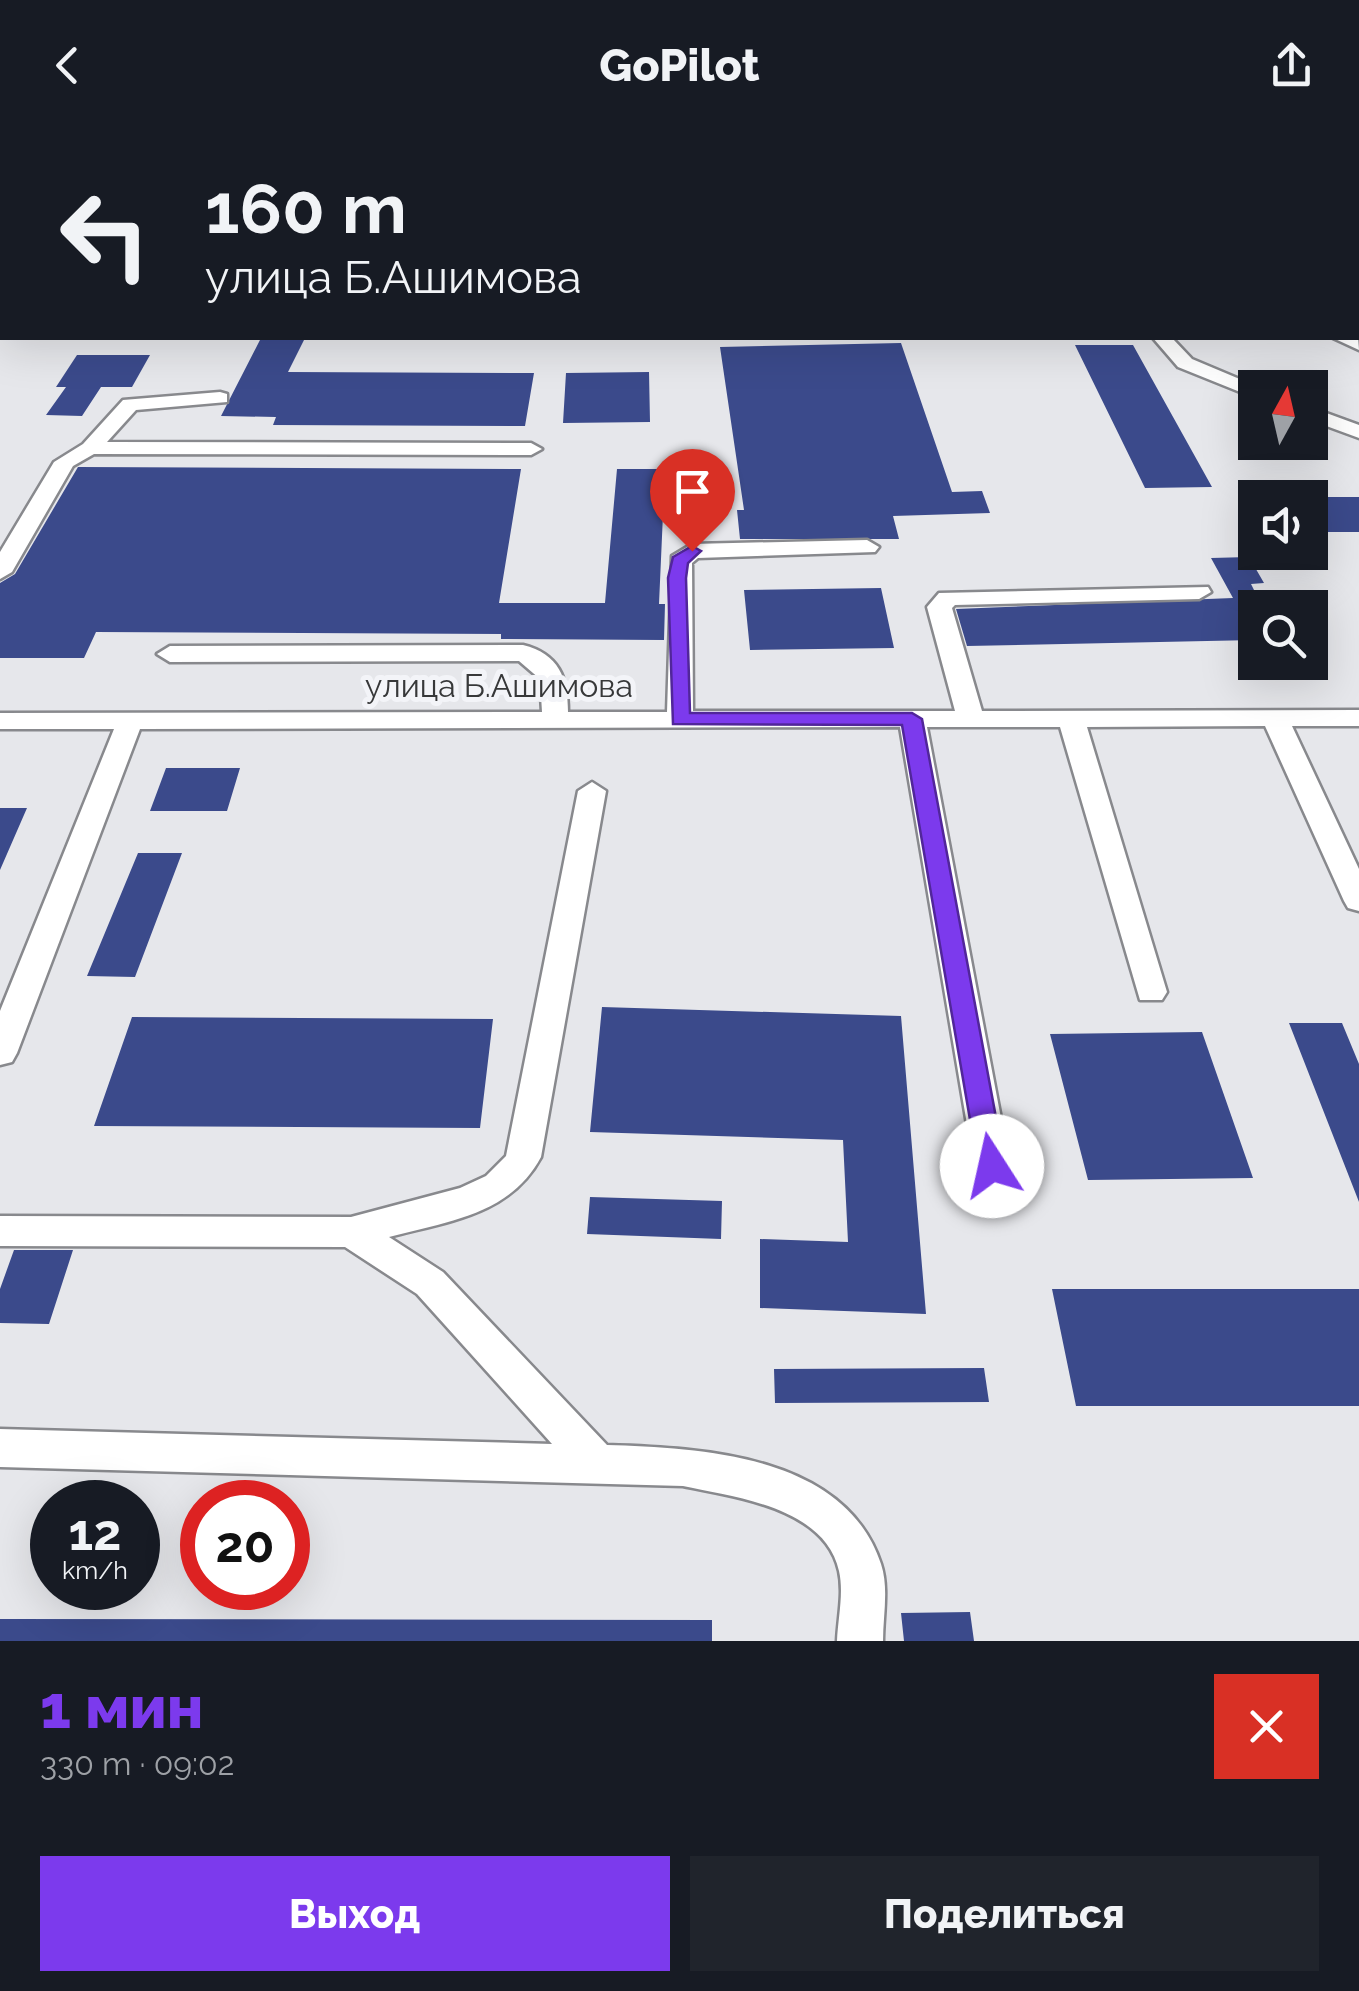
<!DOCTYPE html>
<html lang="ru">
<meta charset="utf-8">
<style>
:root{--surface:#171b24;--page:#20242c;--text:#f1f3f6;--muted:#9ea1a6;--accent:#7c3aed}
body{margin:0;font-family:Raleway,sans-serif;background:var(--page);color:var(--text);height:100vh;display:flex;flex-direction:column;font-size:38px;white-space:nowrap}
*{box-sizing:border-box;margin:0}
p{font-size:32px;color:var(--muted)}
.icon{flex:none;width:55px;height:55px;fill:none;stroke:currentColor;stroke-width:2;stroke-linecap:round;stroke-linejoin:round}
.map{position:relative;height:1511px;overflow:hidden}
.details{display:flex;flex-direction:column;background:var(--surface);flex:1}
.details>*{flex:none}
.hud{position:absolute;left:0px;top:0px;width:1360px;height:210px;box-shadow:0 10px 40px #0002;background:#171b24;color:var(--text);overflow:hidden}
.needle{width:65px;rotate:8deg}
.buttons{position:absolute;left:1238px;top:240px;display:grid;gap:20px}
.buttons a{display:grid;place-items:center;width:90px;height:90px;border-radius:0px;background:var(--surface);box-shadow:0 10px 40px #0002;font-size:50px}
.speed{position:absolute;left:30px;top:1350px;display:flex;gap:20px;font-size:50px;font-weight:700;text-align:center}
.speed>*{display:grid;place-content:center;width:130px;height:130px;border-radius:50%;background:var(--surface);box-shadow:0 10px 40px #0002;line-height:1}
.speed small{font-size:25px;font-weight:400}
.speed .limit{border:15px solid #d22;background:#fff;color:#111}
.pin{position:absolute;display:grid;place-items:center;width:85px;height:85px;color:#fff;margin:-102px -42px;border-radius:50% 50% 50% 0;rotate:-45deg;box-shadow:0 0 10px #0007}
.pin .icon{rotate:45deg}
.me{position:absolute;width:110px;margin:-55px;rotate:350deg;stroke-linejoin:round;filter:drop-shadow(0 0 8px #0008)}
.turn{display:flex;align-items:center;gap:35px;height:210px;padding:0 40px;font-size:45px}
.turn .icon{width:130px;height:130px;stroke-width:2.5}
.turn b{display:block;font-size:70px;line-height:85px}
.round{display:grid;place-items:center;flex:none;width:105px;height:105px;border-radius:0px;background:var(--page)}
.head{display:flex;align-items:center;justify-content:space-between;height:170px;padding:0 40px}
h1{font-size:60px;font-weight:800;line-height:75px;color:var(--accent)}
.button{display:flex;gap:20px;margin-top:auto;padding:20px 40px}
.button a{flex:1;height:115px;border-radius:0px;background:var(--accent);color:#fff;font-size:40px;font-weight:800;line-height:115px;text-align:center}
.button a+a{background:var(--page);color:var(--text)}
header{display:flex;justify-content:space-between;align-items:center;height:130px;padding:0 40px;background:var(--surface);font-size:45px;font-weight:800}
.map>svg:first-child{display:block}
</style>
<header><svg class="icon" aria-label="back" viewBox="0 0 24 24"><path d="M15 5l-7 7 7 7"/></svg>GoPilot<svg class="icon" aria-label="share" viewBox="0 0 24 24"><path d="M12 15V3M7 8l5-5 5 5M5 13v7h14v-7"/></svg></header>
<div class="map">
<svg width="1359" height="1511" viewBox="0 0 1359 1511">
<rect width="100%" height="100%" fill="#e6e7eb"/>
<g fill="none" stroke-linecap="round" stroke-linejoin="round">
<!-- river -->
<path fill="#8ca1ea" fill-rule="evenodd" d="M857 0H886L888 2H859Z
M1358 158 1359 159V177L1358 176Z"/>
</g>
<!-- building -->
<path fill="#3b4a8b" d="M261 208H305L288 242 534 243 525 296 273 295 276 287 221 286Z
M901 213 952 362 982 361 990 383 893 386 899 409H740L737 380H744L720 217Z
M1075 215H1133L1212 357 1145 358Z
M77 225H150L132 257H101L82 286 46 285 66 257H56Z
M649 242 650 292 563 293 566 243Z
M78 337 521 339 499 473H605L617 339H665L659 474H665L664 510 501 509V504L96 502 84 528H0V453L15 444Z
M1359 367V402H1310V367Z
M1249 427 1264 453 1251 454 1263 478H1255V510L967 516 956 479 1233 468 1211 428Z
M881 458 894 518 750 520 744 460Z
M166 638H240L227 681H150Z
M0 678H27L0 740Z
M138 723H182L135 847 87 846Z
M602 877 901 886 926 1184 760 1178V1109L848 1112 843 1010 590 1002Z
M132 887 493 889 480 998 94 996Z
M1289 893H1342L1359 934V1072Z
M1202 902 1253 1048 1088 1050 1050 904Z
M590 1067 722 1071 721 1109 587 1104Z
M14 1120H73L49 1194 0 1193V1159Z
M1052 1159H1359V1276H1076Z
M984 1238 989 1272 775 1273 774 1239Z
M970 1482 974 1511H904L901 1483Z
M0 1489 712 1490V1511H0Z"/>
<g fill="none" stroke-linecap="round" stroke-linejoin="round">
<defs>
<path id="minor" d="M586 0H600L601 2H587Z
M623 0H637L638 2H624Z
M759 0H779L780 2H760Z
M1116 0H1138L1139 2H1117Z
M1358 18H1359V28L1358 27Z
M1358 63H1359V74L1358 73Z
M0 87H2V97H0Z
M0 136H2V146H0Z
M1358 207 1359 220 1333 208Z
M1153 208H1172L1192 229 1261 258H1255V268L1178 237Z
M220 262 227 264V272L136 280 107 312 531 313 542 319 531 325 94 324 73 336 12 442 0 449V422L54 332 83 314 123 270Z
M1310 277 1359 295V308L1310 290Z
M867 410 879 417 875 422 698 428 692 433 693 581H955L927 477 939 463 1208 457 1211 462 1199 469 955 475 952 478 982 581 1359 580V596H1292L1359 739V781L1348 778 1344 771 1265 596 1087 597 1167 862 1162 870H1140L1060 597H927L1010 1036 1005 1046 992 1050 979 1046 974 1036 900 597 140 599 17 923 12 932 0 935V881L114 599H0V583L542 582 540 549 519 531 170 532 157 524 170 516 523 515C559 524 568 548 568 582H667L672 426 692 414Z
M592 652 606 661 541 1027C510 1085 448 1091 389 1107L443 1142 607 1315C703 1318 845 1325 881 1434 889 1458 883 1486 883 1511H837C838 1488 844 1463 839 1441 825 1377 734 1367 683 1356L0 1337V1299L552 1314 417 1164 345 1117 0 1116V1086L351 1087 460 1058 486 1046 506 1026 578 661Z"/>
</defs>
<!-- minor casing -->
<use href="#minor" stroke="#88898d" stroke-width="5"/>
<!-- path -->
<path stroke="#a8a9ac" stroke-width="2.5" stroke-dasharray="4 4" stroke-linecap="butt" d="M897 0 904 2"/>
<!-- minor -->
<use href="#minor" fill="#fff" fill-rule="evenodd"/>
</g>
<!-- route -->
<path fill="#7c3aed" stroke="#51269a" stroke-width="2.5" d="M692 416 701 421 688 433 686 448 690 583H912L922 589 1005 1036 1001 1043H982L978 1036 902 595 673 594 668 448 673 427Z"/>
<g text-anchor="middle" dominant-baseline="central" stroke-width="10" stroke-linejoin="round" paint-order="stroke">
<!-- street labels -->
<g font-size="32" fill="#373839" stroke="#f3f4f8">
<text x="499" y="555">улица Б.Ашимова</text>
</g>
</g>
</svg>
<div class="buttons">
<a><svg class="needle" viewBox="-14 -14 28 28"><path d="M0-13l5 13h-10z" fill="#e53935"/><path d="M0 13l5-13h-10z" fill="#9ea1a6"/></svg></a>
<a><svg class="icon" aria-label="sound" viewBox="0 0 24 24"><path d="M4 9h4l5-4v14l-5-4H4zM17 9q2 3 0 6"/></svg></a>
<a><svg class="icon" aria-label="search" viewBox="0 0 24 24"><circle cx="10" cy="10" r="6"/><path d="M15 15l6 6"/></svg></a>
</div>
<div class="speed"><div>12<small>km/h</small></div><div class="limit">20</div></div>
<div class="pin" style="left:692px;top:421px;background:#d93025"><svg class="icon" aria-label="arrive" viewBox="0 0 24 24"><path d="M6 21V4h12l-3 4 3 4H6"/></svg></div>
<svg class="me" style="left:992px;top:1036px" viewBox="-20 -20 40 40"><circle r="19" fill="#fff"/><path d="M0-13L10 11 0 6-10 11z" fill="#7c3aed"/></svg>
<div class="hud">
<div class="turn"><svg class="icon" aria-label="left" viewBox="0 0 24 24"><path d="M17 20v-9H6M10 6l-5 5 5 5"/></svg><div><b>160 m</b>улица Б.Ашимова</div></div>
</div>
</div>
<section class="details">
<div class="head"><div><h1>1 мин</h1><p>330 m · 09:02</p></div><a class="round" style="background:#d93025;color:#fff"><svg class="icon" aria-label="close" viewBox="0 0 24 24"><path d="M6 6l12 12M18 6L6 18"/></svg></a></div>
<div class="button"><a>Выход</a><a>Поделиться</a></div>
</section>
